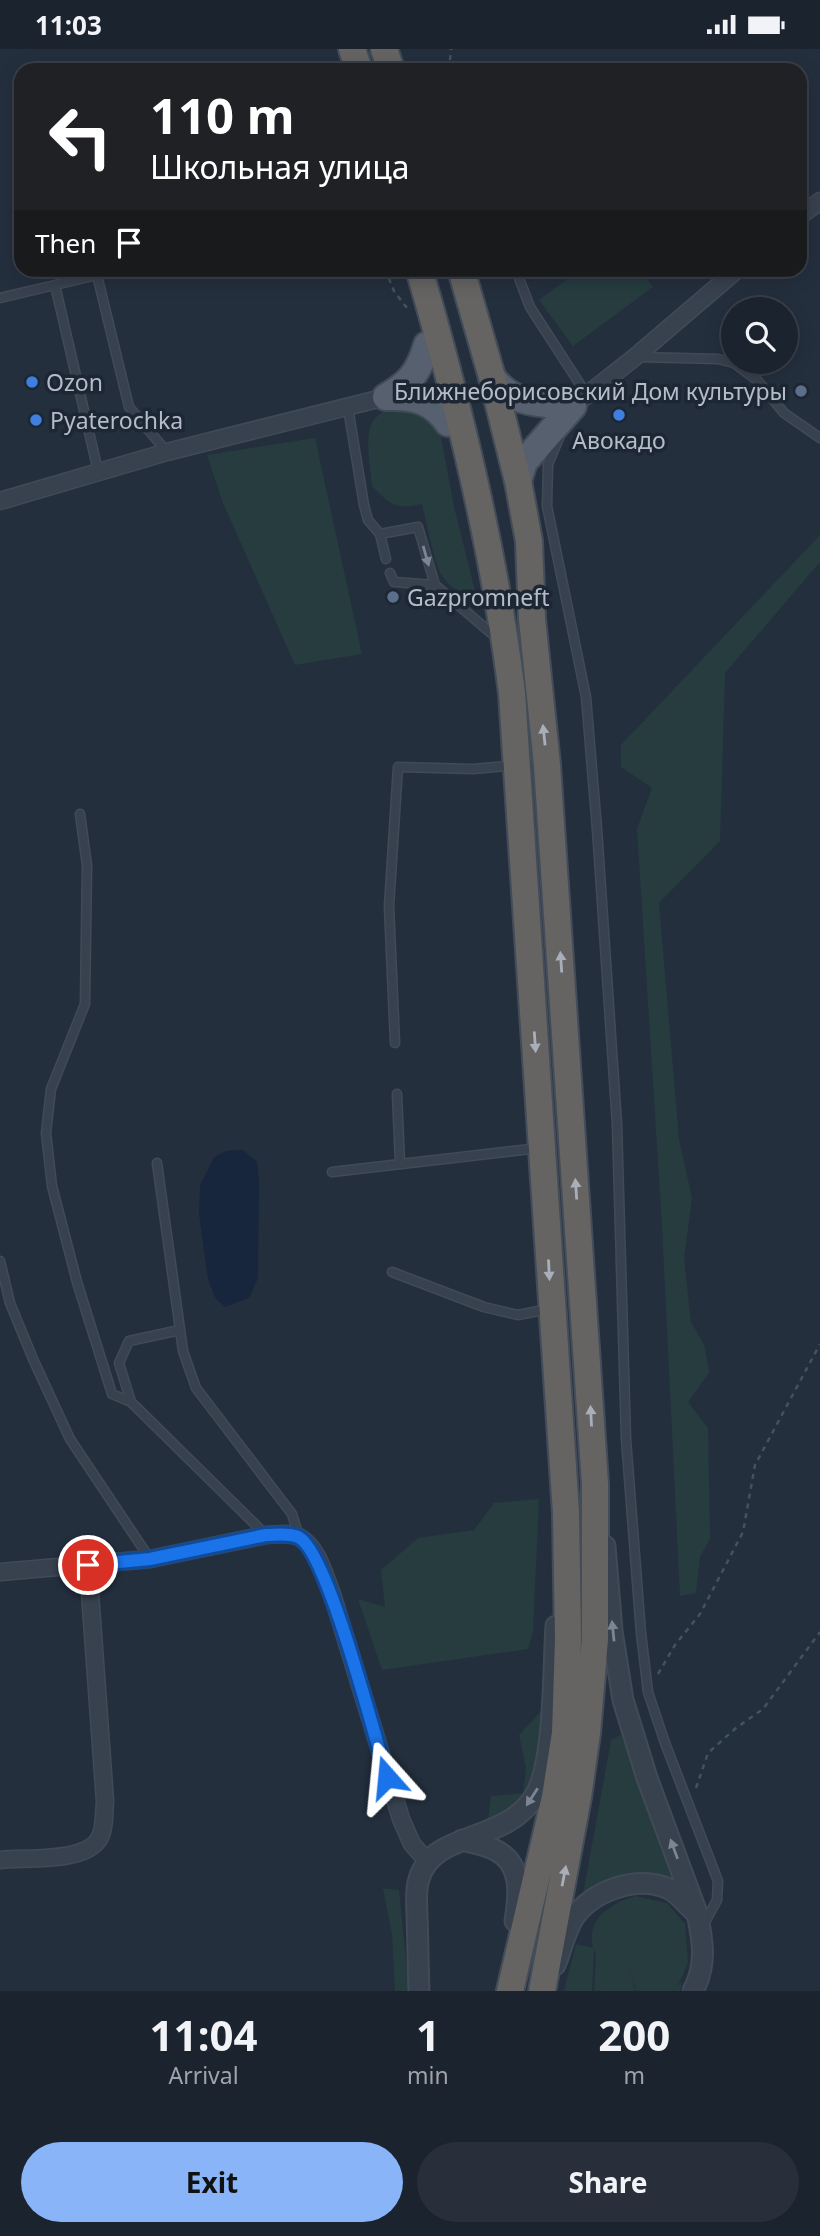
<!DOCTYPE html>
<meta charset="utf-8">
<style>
:root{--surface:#1b232e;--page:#282f3a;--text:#f1f3f6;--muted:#a0a4aa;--line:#39404a;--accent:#8ab4f8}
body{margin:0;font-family:"Noto Sans",sans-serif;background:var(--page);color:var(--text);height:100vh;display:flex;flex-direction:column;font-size:26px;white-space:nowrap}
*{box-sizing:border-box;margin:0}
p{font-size:23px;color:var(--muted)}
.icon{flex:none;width:38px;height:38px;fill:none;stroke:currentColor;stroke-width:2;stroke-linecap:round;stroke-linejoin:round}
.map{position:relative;height:1942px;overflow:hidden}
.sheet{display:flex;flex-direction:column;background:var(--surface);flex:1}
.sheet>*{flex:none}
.top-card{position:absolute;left:14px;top:14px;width:793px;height:214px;border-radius:21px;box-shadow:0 4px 18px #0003,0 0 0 2px var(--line);background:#202124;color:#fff;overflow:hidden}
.buttons{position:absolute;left:721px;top:248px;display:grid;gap:14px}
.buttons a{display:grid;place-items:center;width:77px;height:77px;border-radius:50%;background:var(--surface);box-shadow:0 4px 18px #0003,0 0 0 2px var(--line);font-size:35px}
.pin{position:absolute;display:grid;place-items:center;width:60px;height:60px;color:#fff;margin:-30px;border:4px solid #fff;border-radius:50%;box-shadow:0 2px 7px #0007}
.me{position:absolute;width:77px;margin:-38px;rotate:342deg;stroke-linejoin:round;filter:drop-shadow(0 0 5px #0008)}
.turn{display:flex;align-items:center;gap:24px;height:147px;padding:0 21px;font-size:32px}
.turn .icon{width:91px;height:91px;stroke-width:2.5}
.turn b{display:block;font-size:49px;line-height:60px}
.then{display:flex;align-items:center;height:66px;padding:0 21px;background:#0003;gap:14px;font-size:26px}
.eta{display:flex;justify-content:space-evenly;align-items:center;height:119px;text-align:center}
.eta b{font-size:42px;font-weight:700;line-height:49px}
.button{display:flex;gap:14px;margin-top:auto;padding:14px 21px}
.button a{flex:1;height:80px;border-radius:42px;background:var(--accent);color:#111;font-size:28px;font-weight:700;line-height:80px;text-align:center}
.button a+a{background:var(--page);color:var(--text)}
.status{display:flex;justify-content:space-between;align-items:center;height:49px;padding:0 35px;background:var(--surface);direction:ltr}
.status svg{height:19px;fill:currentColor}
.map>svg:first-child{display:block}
</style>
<div class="status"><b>11:03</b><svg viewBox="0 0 49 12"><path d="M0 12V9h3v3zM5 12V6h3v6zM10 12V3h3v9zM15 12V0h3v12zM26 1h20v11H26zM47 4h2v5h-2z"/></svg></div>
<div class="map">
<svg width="820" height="1942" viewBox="0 0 820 1942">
<rect width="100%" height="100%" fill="#242f3e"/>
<!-- green -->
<path fill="#263c3f" d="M581 220 641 221 653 238 573 297 539 251Z
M394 356 438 372 454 458 476 546C464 551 448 536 441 525 434 514 426 470 422 455 396 461 390 456 372 437 371 421 364 388 372 374 376 366 387 361 394 356Z
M315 389 362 605 295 616 223 454 207 406Z
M820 486V513L725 624 720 792 659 854 679 1090 692 1149 684 1210 691 1273 705 1298 709 1324 688 1353 708 1379 710 1490 700 1508 696 1544 680 1547 662 1177 637 780 652 739 621 718V696Z
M539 1450 533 1583 528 1600 382 1621 358 1550 385 1558 381 1521 418 1489 474 1481 494 1454Z
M544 1659C539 1688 536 1746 509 1764 504 1768 494 1770 488 1772L491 1747 523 1744 526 1719 519 1686Z
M621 1686 626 1694 649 1753 647 1767 650 1751 683 1838 671 1830 651 1823 661 1829C618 1826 617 1825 582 1851L611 1691Z
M383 1839 399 1841 409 1942H395L392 1885Z
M635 1847 667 1854 685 1875 688 1913 678 1937 683 1932 680 1942H636L629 1917 635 1942H594L596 1906 594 1901 592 1942H564L576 1895 593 1899C586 1870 610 1855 635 1847Z"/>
<!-- water -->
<path fill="#17263c" d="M243 1101 257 1113 259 1131 258 1229 249 1249 225 1258 215 1249 208 1230 199 1165 200 1136 214 1108 226 1102Z"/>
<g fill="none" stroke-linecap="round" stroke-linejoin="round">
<defs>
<path id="service" d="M523 220 517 224 530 258 587 346
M55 236 97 226 129 358 167 403
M0 249 55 236 98 422
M638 308 718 310 734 314 757 331 784 364 820 389
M348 359 364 456 368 471 380 485 386 510
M559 389 548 415 547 457 586 648 597 780 617 1075 626 1390 641 1584 648 1643 665 1694 718 1832 717 1851 703 1877
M380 485 418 478 435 536
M390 524 394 533 435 536 491 584
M80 765 87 816 85 955 51 1040 46 1084 52 1137 77 1233 112 1345 131 1353 266 1486
M395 994 389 857 398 718 473 720 507 717
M397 1045 400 1114
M157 1114 183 1302 196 1339 292 1465 299 1488
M332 1123 539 1099
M0 1212 10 1254 33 1310 70 1390 150 1510
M392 1223 484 1258 518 1266 549 1260
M131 1353 119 1314 129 1292 180 1281"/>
<path id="minor" d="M800 167 820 152
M573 357 635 308 738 220
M0 452 167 403 386 348
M0 1523 150 1510 266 1486C276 1486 290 1483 299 1488 318 1498 325 1528 332 1545L401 1770 412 1795 428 1813
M0 1811C26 1808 84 1814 99 1790 105 1780 104 1763 105 1752L88 1516"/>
<path id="tertiary" d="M605 1497 612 1582 623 1651 647 1729 697 1864C703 1892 707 1916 693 1942
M462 1791C473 1794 486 1796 495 1801 523 1814 519 1847 515 1872
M555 1916C561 1902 565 1883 573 1870 591 1842 638 1825 669 1840 678 1844 686 1855 693 1861
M419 1942C418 1917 418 1892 417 1867 417 1856 415 1841 419 1830 433 1780 507 1796 536 1745 555 1711 553 1619 556 1577"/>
<path id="primary" d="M492 328C513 357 541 354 573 357
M386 348C413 347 432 351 448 374
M386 348C410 334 419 323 427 296
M518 432 524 413 573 357"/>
<path id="trunk" d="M352 0 359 21
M384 0 391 21
M419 220C460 360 494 500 512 644L566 1464 568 1590 565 1684 555 1748 510 1942
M461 220 492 328 518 432 529 492 532 570 547 716 595 1435V1590L587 1684 578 1748 542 1942"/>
</defs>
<!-- service casing -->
<use href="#service" stroke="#414a57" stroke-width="11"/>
<!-- minor casing -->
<use href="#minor" stroke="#414a57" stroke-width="19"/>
<!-- tertiary casing -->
<use href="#tertiary" stroke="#414a57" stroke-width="23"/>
<!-- primary casing -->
<use href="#primary" stroke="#414a57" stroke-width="30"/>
<!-- trunk casing -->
<use href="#trunk" stroke="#434c59" stroke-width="30"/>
<!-- path -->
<path stroke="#3f5557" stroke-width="2.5" stroke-dasharray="5 5" stroke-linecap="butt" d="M449 21 451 0
M385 220 394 242 407 259
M658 1625 675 1596 700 1565 743 1483 755 1416 820 1295
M696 1739 708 1704 736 1679 763 1660 820 1583"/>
<!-- service -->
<use href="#service" stroke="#38414e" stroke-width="8"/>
<!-- minor -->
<use href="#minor" stroke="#38414e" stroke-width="16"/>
<!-- tertiary -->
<use href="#tertiary" stroke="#38414e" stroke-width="19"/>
<!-- primary -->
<use href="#primary" stroke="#56606e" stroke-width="26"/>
<!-- trunk -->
<use href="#trunk" stroke="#656462" stroke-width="26"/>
</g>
<!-- one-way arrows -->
<defs><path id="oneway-solid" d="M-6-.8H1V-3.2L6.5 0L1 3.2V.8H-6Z" transform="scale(1.75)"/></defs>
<g fill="#7c8592">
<use href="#oneway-solid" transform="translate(426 507) rotate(74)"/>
<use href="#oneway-solid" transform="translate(613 1582) rotate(-96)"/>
<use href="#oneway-solid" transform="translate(532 1748) rotate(123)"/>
<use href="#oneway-solid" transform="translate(674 1800) rotate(-110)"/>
</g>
<g fill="#a8afba">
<use href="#oneway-solid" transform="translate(544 686) rotate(-96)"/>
<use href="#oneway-solid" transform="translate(561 913) rotate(-94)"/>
<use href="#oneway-solid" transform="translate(535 993) rotate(86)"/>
<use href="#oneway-solid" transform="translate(576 1140) rotate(-94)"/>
<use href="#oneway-solid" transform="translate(549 1221) rotate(87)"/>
<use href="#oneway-solid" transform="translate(591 1367) rotate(-93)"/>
<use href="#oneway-solid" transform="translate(564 1827) rotate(-79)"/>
</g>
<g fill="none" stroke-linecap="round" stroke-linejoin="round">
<defs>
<path id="route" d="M88 1516 150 1510 266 1486C276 1486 289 1484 298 1488 327 1500 375 1689 387 1728"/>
</defs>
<!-- route casing -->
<use href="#route" stroke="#114b97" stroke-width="18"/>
<!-- route -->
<use href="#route" stroke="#1a73e8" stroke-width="12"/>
</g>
<!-- markers -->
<g fill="#3f7fe0" stroke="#1d2633" stroke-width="2.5">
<circle cx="32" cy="333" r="7"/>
<circle cx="619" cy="366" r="7"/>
<circle cx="36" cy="371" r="7"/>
</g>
<g fill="#5c6f8a" stroke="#1d2633" stroke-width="2.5">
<circle cx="801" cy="342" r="7"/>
<circle cx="393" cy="548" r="7"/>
</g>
<g text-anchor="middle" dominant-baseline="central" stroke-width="7" stroke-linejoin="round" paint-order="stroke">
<!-- poi labels -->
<g font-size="23" fill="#b4bcc9" stroke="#1d2633" text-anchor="start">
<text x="46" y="333">Ozon</text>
<text x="787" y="342" text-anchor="end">Ближнеборисовский Дом культуры</text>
<text x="50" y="371">Pyaterochka</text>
<text x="619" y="391" text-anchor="middle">Авокадо</text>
<text x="407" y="548">Gazpromneft</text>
</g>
</g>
</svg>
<div class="buttons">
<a><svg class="icon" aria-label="search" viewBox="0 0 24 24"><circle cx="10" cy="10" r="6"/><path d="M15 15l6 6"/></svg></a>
</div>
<div class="pin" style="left:88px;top:1516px;background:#d93025"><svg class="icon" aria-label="arrive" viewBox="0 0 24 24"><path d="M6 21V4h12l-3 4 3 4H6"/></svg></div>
<svg class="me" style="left:387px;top:1728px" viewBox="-20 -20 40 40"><path d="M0-17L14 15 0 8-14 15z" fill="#1a73e8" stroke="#fff" stroke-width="4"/></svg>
<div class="top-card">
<div class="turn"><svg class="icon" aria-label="left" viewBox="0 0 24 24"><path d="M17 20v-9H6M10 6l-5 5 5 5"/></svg><div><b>110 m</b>Школьная улица</div></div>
<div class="then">Then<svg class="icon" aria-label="arrive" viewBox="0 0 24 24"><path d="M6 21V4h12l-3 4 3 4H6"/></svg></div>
</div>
</div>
<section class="sheet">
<div class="eta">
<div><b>11:04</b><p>Arrival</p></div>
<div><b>1</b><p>min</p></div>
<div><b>200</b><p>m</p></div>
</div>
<div class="button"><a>Exit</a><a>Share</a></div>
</section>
